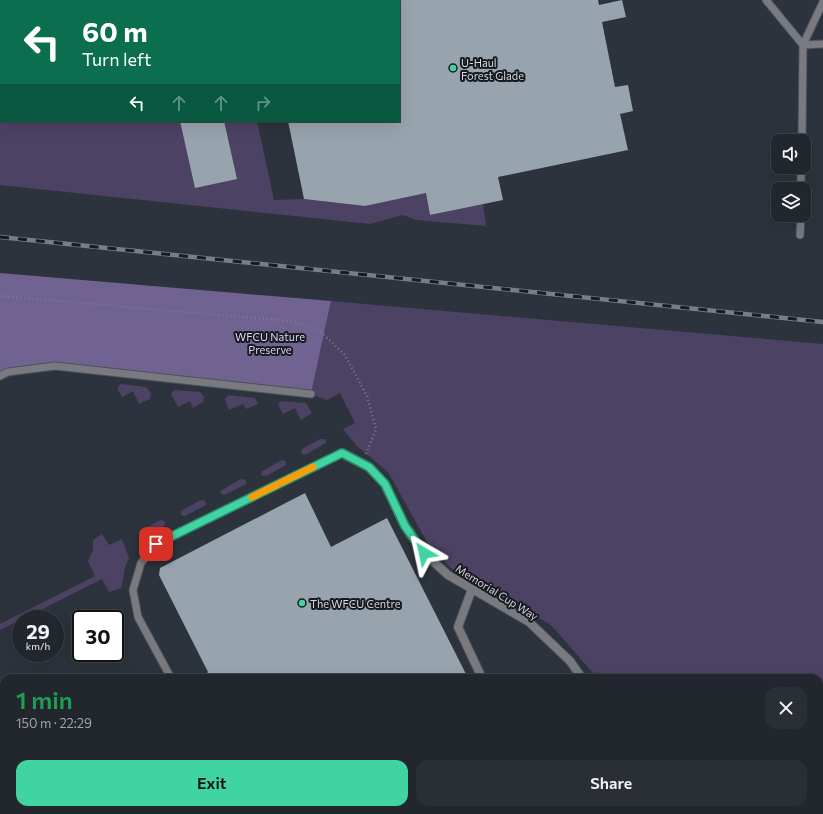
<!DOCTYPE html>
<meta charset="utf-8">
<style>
:root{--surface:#22262d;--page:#2a2e35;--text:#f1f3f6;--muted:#a2a5aa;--line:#3f4349;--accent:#40d4a2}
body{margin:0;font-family:Commissioner,sans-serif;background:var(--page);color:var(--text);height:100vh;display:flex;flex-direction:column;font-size:15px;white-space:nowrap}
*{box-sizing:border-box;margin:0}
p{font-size:13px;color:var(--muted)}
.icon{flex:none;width:22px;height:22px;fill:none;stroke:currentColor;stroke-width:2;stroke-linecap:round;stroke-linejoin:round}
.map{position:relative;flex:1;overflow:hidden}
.drawer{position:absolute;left:0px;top:674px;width:823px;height:140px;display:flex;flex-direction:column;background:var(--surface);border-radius:12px 12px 0 0;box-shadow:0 4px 16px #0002,0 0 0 1px var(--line)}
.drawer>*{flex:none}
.hud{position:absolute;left:0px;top:0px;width:400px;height:122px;box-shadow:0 4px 16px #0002,0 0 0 1px var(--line);background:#0b6e4f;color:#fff;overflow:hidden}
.buttons{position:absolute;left:771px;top:134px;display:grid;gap:8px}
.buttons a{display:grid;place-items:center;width:40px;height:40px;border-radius:8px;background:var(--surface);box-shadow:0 4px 16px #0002,0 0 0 1px var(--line);font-size:20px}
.speed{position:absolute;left:12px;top:610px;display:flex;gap:8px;font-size:20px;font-weight:700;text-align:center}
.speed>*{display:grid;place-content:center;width:52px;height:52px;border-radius:50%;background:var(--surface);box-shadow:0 4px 16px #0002,0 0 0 1px var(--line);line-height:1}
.speed small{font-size:10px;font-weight:400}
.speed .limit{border:2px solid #111;border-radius:6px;background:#fff;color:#111}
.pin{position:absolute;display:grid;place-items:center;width:34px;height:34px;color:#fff;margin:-17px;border-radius:8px;box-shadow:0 2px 6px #0006}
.me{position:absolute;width:44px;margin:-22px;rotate:324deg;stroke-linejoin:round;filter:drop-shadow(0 0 3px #0008)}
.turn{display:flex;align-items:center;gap:14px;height:84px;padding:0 16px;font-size:18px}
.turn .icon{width:52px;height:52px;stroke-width:2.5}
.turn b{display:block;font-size:28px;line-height:34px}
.lanes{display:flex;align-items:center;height:38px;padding:0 16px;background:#0003;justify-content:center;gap:20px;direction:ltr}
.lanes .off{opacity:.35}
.round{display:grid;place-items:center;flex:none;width:42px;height:42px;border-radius:12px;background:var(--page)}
.headline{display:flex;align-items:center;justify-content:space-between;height:68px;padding:0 16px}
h1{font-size:24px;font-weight:600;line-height:30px;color:#1e9e55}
.action{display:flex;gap:8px;margin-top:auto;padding:8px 16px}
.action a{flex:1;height:46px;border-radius:12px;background:var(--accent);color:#111;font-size:16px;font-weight:600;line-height:46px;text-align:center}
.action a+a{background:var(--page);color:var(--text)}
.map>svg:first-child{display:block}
</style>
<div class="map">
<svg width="823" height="814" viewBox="0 0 823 814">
<rect width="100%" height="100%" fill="#2d333c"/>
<!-- green -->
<path fill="#4c4264" d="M0 0H231V1H1V121H257L274 200 304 199 365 206 426 193 430 215 483 204 486 226 416 220 403 215 370 224 0 185Z
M331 301 823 344V814H664L662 810H819V678H596L594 674 551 625 451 568 427 542 388 472 357 446 343 429 355 423 340 393 327 400 311 394Z
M121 384 146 387 151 393 150 399 139 404 133 391 122 397 118 390V386Z
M174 390 200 392 204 397 203 402 193 408 190 401 178 407 171 394Z
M228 395 255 398 258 404 246 409 243 404 229 410 225 399Z
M281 401 306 403 312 413 301 420 295 408 283 414 278 404Z
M320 439H324L326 440V443L305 455 301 453 302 449Z
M284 460 286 462V465L266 476 261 475 262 471 280 461Z
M243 479 246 480V484L225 495 221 494 220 492 222 490 239 480Z
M203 500 205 501 206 505 185 516 181 515V511L199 501Z
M162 520 165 522V525L162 527 144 536 140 535V531L158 521Z
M102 534 109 545 122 539 129 558 125 567 123 580 121 588 109 592 102 579 23 619H21V620L0 630V624L95 576 88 561 93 550V540Z"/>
<!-- forest -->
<path fill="#706291" d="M0 273 331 301 311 394 55 366 0 376Z"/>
<!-- building -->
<path fill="#98a4ad" d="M399 0H598L599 5 622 0 626 17 602 22 615 87 628 85 633 111 620 114 628 150 498 177 503 200 430 215 426 193 365 206 304 199 288 121H399Z
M180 121H224L237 179 195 188Z
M305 493 331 547 387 518 468 678H206L205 675 208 672 159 575 160 568Z
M273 810H460L452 814H275Z"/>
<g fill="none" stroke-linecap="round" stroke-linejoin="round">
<defs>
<path id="lane" d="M766 0 803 45 823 44
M802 141 803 45 823 2
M801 189V167
M800 235 801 215
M0 376 8 372 55 366 311 394
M171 678 138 617 133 590 141 563 156 544 342 453
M234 810V814"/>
<path id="street" d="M342 453 369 467 385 484 405 526 424 553 448 575 529 622 570 661 582 678
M472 589 458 627 482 678
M655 810 657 814"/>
</defs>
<!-- lane casing -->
<use href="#lane" stroke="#4b5159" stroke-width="9"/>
<!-- street casing -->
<use href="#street" stroke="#4b5159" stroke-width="10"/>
<!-- path -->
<path stroke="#797f86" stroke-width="2.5" stroke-dasharray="1 3" stroke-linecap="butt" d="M0 296 290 321 319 330 345 355 367 396 376 429 366 454"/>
<!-- lane -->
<use href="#lane" stroke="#797a80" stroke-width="7"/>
<!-- street -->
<use href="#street" stroke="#797a80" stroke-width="8"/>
<defs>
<path id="rail" d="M0 237 823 322"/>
</defs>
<!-- rail casing -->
<use href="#rail" stroke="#797e86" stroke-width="4.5"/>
<!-- rail -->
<use href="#rail" stroke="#171a1f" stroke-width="3" stroke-dasharray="9" stroke-linecap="butt"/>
</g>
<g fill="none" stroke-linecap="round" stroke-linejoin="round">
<defs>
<path id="route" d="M156 544 342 453 369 467 385 484 405 526 424 553"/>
</defs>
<!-- route casing -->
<use href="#route" stroke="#2a8a69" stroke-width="10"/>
<!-- route -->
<use href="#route" stroke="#40d4a2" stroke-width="7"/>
<!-- slow -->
<path stroke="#f59e0b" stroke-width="7" d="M252 497 313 467"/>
</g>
<!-- markers -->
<g fill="#40d4a2" stroke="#171a1f" stroke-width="1.5">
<circle cx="453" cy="68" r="4"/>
<circle cx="302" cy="603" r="4"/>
</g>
<g text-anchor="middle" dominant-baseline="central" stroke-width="4" stroke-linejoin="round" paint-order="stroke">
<!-- poi labels -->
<g font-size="11" fill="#d4d8de" stroke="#171a1f" text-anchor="start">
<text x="461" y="62">U-Haul<tspan x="461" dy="13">Forest Glade</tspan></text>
<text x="310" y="603">The WFCU Centre</text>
</g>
<!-- park labels -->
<g font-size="11" fill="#ded6f4" stroke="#171a1f">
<text x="270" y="336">WFCU Nature<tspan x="270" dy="13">Preserve</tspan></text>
</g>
<!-- street labels -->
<g font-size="11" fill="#d4d8de" stroke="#171a1f">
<text transform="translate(497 592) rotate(32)">Memorial Cup Way</text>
</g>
</g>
</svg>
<div class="buttons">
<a><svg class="icon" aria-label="sound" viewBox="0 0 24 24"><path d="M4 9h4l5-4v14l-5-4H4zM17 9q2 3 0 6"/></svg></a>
<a><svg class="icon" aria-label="layers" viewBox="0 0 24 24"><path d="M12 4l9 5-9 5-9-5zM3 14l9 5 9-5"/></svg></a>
</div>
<div class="speed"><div>29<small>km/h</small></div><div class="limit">30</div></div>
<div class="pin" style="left:156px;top:544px;background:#d93025"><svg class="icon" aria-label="arrive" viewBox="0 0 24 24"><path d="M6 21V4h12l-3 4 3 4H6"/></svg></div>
<svg class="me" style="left:424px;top:553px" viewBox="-20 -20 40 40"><path d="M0-17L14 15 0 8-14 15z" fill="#40d4a2" stroke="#fff" stroke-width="4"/></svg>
<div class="hud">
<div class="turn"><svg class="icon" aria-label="left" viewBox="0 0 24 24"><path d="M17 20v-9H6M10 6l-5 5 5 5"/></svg><div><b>60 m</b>Turn left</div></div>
<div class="lanes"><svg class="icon" aria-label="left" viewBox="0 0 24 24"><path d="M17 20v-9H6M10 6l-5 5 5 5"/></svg><svg class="icon off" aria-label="ahead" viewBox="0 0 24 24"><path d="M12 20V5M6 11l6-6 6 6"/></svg><svg class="icon off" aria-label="ahead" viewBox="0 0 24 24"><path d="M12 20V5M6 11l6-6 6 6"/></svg><svg class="icon off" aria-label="right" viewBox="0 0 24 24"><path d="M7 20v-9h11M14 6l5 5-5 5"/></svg></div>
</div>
<section class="drawer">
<div class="headline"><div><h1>1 min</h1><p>150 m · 22:29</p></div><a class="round"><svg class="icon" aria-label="close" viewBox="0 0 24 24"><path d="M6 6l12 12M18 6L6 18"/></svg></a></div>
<div class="action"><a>Exit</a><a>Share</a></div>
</section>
</div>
